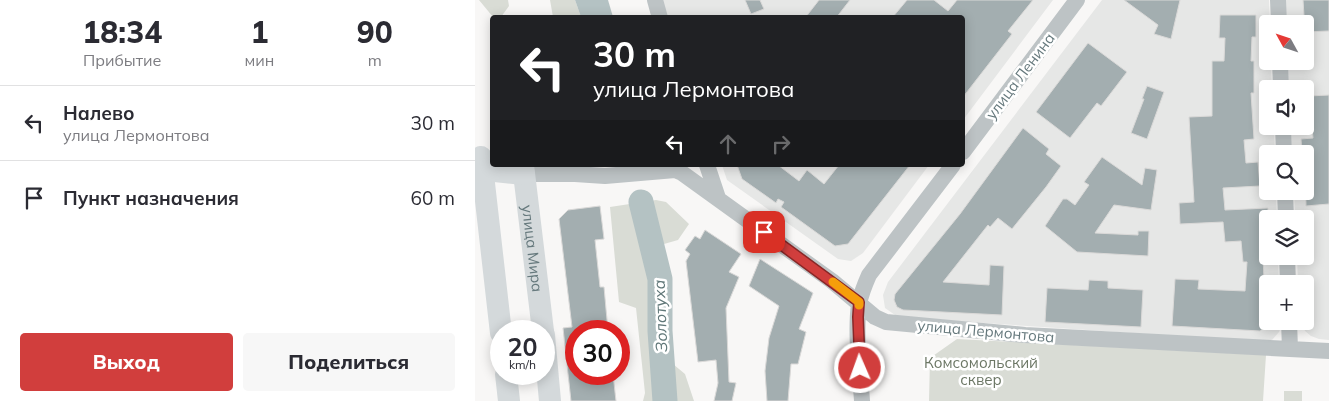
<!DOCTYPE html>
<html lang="ru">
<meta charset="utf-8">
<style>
:root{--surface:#fff;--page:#f7f7f7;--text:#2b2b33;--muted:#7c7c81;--line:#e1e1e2;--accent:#d13e3d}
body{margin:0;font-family:Mulish,sans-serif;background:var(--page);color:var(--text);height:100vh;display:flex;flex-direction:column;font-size:19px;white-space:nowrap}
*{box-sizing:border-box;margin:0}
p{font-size:16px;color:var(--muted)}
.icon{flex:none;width:28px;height:28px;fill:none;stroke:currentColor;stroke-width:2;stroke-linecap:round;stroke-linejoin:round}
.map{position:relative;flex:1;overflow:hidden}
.sheet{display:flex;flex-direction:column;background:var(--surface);width:475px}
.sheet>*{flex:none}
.top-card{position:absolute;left:15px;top:15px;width:475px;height:152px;border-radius:5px;box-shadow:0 2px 12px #0003;background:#202124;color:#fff;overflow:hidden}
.needle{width:32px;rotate:310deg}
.buttons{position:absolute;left:784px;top:15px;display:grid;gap:10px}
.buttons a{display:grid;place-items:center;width:55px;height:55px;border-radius:5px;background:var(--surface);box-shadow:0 2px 12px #0003;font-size:25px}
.speed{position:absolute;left:15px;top:320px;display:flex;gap:10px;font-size:25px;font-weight:700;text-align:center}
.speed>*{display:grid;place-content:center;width:65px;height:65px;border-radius:50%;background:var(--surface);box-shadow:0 2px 12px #0003;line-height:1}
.speed small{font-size:12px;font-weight:400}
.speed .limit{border:8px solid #d22;background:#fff;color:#111}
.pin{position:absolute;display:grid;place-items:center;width:42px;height:42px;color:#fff;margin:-21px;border-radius:10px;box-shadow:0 2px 8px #0006}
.me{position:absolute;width:55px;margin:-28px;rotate:358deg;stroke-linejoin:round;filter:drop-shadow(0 0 4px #0008)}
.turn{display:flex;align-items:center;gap:18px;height:105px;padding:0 20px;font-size:22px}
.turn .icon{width:65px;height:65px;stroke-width:2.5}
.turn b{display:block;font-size:35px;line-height:42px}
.lanes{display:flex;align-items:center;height:48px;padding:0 20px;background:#0003;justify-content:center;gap:25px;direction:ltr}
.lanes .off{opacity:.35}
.eta{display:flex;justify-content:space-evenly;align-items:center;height:85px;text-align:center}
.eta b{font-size:30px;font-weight:800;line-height:35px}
.action{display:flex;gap:10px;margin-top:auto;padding:10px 20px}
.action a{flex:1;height:58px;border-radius:5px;background:var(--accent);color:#fff;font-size:20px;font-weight:800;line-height:58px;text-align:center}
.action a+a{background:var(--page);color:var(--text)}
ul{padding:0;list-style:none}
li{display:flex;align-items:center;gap:15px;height:75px;padding:0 20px;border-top:1px solid var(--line)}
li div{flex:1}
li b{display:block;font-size:19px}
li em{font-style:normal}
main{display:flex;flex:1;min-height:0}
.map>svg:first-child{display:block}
</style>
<main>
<section class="sheet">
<div class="eta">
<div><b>18:34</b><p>Прибытие</p></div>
<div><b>1</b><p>мин</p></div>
<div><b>90</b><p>m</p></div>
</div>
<ul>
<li><svg class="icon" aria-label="left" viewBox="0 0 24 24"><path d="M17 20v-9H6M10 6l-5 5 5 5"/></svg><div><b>Налево</b><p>улица Лермонтова</p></div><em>30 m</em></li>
<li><svg class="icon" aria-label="arrive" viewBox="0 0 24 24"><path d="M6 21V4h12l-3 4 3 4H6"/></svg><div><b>Пункт назначения</b></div><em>60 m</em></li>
</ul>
<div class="action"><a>Выход</a><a>Поделиться</a></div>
</section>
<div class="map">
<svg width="854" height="401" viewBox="0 0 854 401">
<rect width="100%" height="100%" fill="#f8f7f6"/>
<!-- built -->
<path fill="#e6e7e6" d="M187 0H578L488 120V18L193 17Z
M627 0H794L795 24H792V61H796L797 89H792V126H799L800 154H792V191H801L802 219H792V256H803L804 284H792V321H806V327L804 332 797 340 792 342 434 318 420 315 410 308 408 295 413 282Z
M810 0H854V340L844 339 836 336 830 331 825 321H830V284H823L822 256H830V219H820L819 191H830V154H817L816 126H830V89H814L813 61H830V24H811Z
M247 165H454L388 253 376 261 363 259 252 180Z"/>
<!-- green -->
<path fill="#d9dcd5" d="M4 0H33L34 6 26 17H18Z
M75 0H100L106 17H78Z
M181 200 191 202 214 224 203 240 189 244V266L198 364 210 374 219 401H168L170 393 161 308 144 302 135 207Z
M482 339 791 355 788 401H454L455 358Z
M809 391H827V401H809Z"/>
<!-- water -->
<path fill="#b4c2c3" d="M100 0H133L138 17H106Z"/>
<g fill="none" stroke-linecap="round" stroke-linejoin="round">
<!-- river -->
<path stroke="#b4c2c3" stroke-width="25" d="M166 202 185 279V331L190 401"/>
</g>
<!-- building -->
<path fill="#a3aeb0" stroke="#dad9d8" d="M270 0H285L289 9 276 14Z
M344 0H375L361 18H330Z
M432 0H459L473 11 482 0H558L533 31 537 34 488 97V18H417Z
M649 0H705L696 39 679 34 683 25Z
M828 0H854V31L830 32Z
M745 15H781V37H777L776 61H779V93H776L779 139 769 140 771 163 783 162 785 186 748 188 750 210 793 208 792 256 788 257 789 279H792V325L785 331 697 326 700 279 724 280 723 289 770 291 772 262H768L766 241 750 242 748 222 705 224 704 203 719 202 714 117 737 116V61H749L750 38H744Z
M613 43 652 72 626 106 622 103 595 138 561 112Z
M672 86 689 92 672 139 656 133 669 99H667Z
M854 95V204L831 206 830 154H827L826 139 838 138 834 96Z
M548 128 574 149 571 154 586 166 571 187 537 229 523 218 515 227 513 225 468 282 514 285 515 265 529 266 527 315 428 310 422 307 419 300 420 294 485 214Z
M627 157 667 185 670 168 682 170 676 210 639 205 620 233 663 235V231H674L673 256 602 252 570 226 588 199H592L600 205 614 185 609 182Z
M262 165H303L324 181 332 170 349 184 364 165H435L373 244 360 246 306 207 309 202 303 199 301 203 267 179Z
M125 206 129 239 120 240 125 287H129L133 331H101V374H138L141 401H96L88 328 97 327 84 219 93 210Z
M230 230 266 254 254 272 264 277 251 308 254 382 261 383 257 401H239L243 383 241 360 223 362 211 261 215 254 210 250 220 236 225 239Z
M285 259 338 293 324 329 331 332 323 364H316L313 401H292L290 371 294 338 304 306 274 286Z
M614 280 633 281V288L668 290 666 327 570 322 572 288 613 290Z"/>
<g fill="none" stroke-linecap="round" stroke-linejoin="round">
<!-- street -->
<path stroke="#bdc3c5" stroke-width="16" d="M180 0 185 18
M803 0 804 24
M805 61 806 89
M808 126 809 154
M488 152 602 0
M232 165 243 198
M49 174H100L130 176 200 170 207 173 357 281 400 317 411 322 550 335 854 351
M810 191 811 219
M812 256 813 284
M814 321 815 349
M387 401C385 370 380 334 384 304 386 294 390 284 394 275L478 165"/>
<!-- secondary -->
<g stroke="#d4d9db" stroke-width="22">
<path d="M6 157 26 333"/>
<path id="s1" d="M48 165 68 331"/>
<path d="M0 169 49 174"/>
<path d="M69 335 75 401"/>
<path d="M31 374 34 401"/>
</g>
</g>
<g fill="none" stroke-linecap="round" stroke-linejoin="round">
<defs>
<path id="route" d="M289 232 384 302 383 317 385 368"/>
</defs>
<!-- route casing -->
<use href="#route" stroke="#882828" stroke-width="12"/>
<!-- route -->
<use href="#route" stroke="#d13e3d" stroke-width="9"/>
<!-- slow -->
<path stroke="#f59e0b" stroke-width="9" d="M358 282 384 302V305"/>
</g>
<g text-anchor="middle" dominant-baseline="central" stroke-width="5" stroke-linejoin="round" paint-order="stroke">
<!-- street labels -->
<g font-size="15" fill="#66797d" stroke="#fff">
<text transform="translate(545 76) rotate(-53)">улица Ленина</text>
<text stroke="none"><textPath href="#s1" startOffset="84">улица Мира</textPath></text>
<text transform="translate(511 331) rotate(5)">улица Лермонтова</text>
</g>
<!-- park labels -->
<g font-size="15" fill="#6b7664" stroke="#fff">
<text x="506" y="362">Комсомольский<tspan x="506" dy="17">сквер</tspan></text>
</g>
<!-- water labels -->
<g font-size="16" font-style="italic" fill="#607778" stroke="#fff">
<text transform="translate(185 316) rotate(-92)">Золотуха</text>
</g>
</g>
</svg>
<div class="buttons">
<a><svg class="needle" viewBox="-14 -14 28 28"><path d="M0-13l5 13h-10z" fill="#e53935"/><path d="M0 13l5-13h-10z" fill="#7c7c81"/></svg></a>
<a><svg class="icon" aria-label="sound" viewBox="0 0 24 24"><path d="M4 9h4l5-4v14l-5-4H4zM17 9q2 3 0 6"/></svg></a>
<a><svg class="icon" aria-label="search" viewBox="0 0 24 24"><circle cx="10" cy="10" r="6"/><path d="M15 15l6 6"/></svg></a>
<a><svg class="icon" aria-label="layers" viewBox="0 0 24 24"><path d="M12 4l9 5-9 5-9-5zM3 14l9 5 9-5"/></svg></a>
<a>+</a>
</div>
<div class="speed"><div>20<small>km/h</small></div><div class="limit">30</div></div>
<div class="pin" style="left:289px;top:232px;background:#d93025"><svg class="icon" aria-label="arrive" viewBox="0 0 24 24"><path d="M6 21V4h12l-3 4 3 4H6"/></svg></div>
<svg class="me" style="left:385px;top:368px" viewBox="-20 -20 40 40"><circle r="17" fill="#d13e3d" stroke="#fff" stroke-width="3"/><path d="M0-11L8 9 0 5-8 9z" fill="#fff"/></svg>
<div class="top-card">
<div class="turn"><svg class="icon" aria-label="left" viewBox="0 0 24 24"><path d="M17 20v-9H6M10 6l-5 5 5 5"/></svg><div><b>30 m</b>улица Лермонтова</div></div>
<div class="lanes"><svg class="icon" aria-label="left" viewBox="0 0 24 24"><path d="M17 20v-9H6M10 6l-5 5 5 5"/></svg><svg class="icon off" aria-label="ahead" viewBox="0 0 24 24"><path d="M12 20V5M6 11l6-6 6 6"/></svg><svg class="icon off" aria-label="right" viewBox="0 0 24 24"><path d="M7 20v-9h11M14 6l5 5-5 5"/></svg></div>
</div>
</div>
</main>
